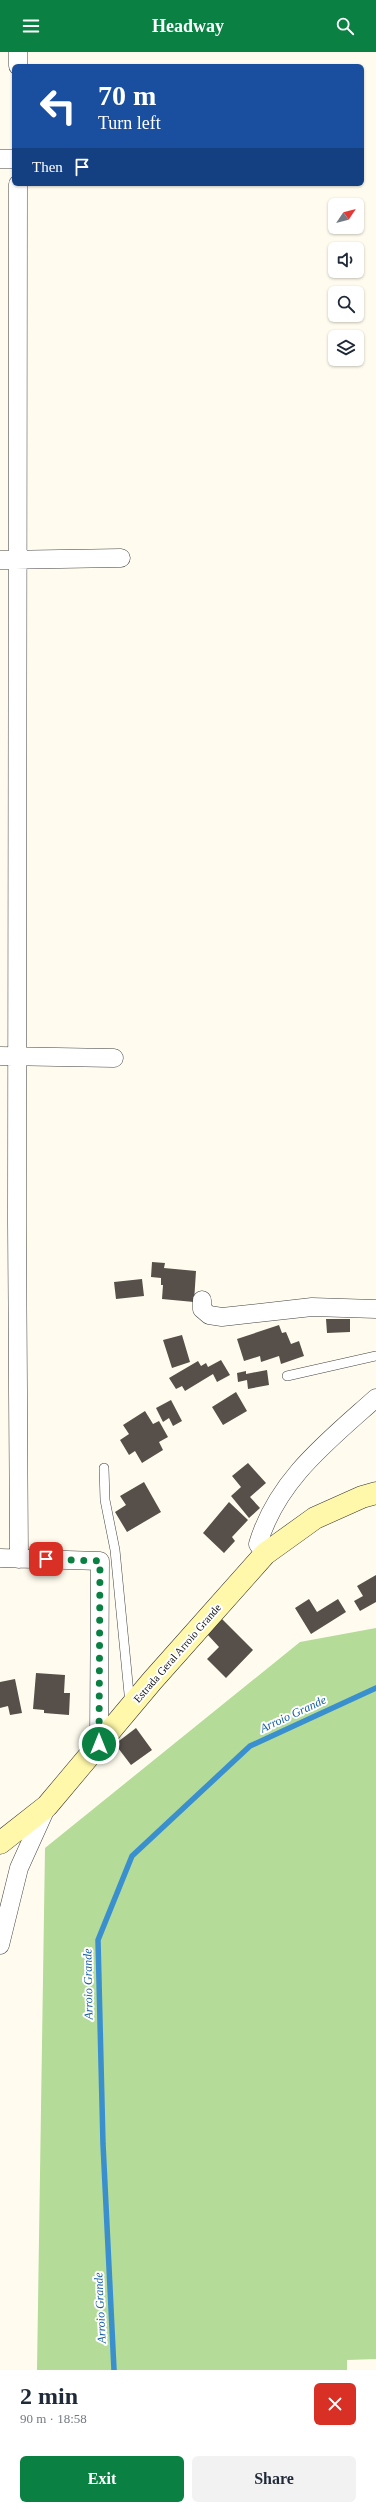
<!DOCTYPE html>
<meta charset="utf-8">
<style>
:root{--surface:#fff;--page:#f2f2f3;--text:#1f2937;--muted:#747a83;--accent:#0b8043}
body{margin:0;font-family:Georgia,serif;background:var(--page);color:var(--text);height:100vh;display:flex;flex-direction:column;font-size:15px;white-space:nowrap}
*{box-sizing:border-box;margin:0}
p{font-size:13px;color:var(--muted)}
.icon{flex:none;width:22px;height:22px;fill:none;stroke:currentColor;stroke-width:2;stroke-linecap:round;stroke-linejoin:round}
.map{position:relative;height:2318px;overflow:hidden}
.details{display:flex;flex-direction:column;background:var(--surface);flex:1}
.details>*{flex:none}
.top-card{position:absolute;left:12px;top:12px;width:352px;height:122px;border-radius:6px;box-shadow:0 1px 3px #0004;background:#1a4fa0;color:#fff;overflow:hidden}
.needle{width:26px;rotate:55deg}
.tools{position:absolute;left:328px;top:146px;display:grid;gap:8px}
.tools a{display:grid;place-items:center;width:36px;height:36px;border-radius:6px;background:var(--surface);box-shadow:0 1px 3px #0004;font-size:20px}
.pin{position:absolute;display:grid;place-items:center;width:34px;height:34px;color:#fff;margin:-17px;border-radius:8px;box-shadow:0 2px 6px #0006}
.me{position:absolute;width:44px;margin:-22px;rotate:0deg;stroke-linejoin:round;filter:drop-shadow(0 0 3px #0008)}
.turn{display:flex;align-items:center;gap:14px;height:84px;padding:0 20px;font-size:18px}
.turn .icon{width:52px;height:52px;stroke-width:2.5}
.turn b{display:block;font-size:28px;line-height:34px}
.then{display:flex;align-items:center;height:38px;padding:0 20px;background:#0003;gap:8px;font-size:15px}
.round{display:grid;place-items:center;flex:none;width:42px;height:42px;border-radius:6px;background:var(--page)}
.head{display:flex;align-items:center;justify-content:space-between;height:68px;padding:0 20px}
h1{font-size:24px;font-weight:700;line-height:30px}
.button{display:flex;gap:8px;margin-top:auto;padding:8px 20px}
.button a{flex:1;height:46px;border-radius:6px;background:var(--accent);color:#fff;font-size:16px;font-weight:700;line-height:46px;text-align:center}
.button a+a{background:var(--page);color:var(--text)}
header{display:flex;justify-content:space-between;align-items:center;height:52px;padding:0 20px;background:var(--accent);color:#fff;font-size:18px;font-weight:700}
.map>svg:first-child{display:block}
</style>
<header><svg class="icon" aria-label="menu" viewBox="0 0 24 24"><path d="M4 6h16M4 12h16M4 18h16"/></svg>Headway<svg class="icon" aria-label="search" viewBox="0 0 24 24"><circle cx="10" cy="10" r="6"/><path d="M15 15l6 6"/></svg></header>
<div class="map">
<svg width="376" height="2318" viewBox="0 0 376 2318">
<rect width="100%" height="100%" fill="#fffcef"/>
<!-- forest -->
<path fill="#b4db97" d="M376 1576V2307L347 2308V2318H37L45 1796 300 1590Z"/>
<g fill="none" stroke-linecap="round" stroke-linejoin="round">
<!-- stream -->
<path stroke="#3a8fcf" stroke-width="5.5" d="M114 2318 103 2092 98 1888 132 1804 250 1694 376 1636"/>
</g>
<!-- building -->
<path fill="#57504a" d="M152 1210 165 1211 164 1216 196 1219 194 1250 162 1247 163 1233H161V1226L151 1225Z
M142 1227 144 1244 116 1247 114 1230Z
M326 1267H350V1280L327 1281Z
M279 1273 282 1281 286 1280 291 1292 299 1289 304 1304 281 1312 279 1304 261 1310 260 1304 244 1309 237 1287Z
M182 1283 190 1310 172 1316 163 1288Z
M221 1308 230 1323 217 1330 213 1322 185 1339 182 1334 176 1337 169 1326 198 1309 201 1314 206 1311 208 1315Z
M267 1318 269 1333 248 1337 247 1328 238 1330 237 1321 246 1319V1322Z
M236 1340 247 1359 223 1373 212 1355Z
M171 1348 182 1369 173 1374 169 1366 163 1370 156 1356Z
M145 1359 153 1372 159 1369 168 1385 159 1390 163 1398 142 1411 135 1399 129 1403 120 1388 129 1382 123 1373Z
M248 1411 266 1431 250 1445 260 1456 249 1466 231 1444 241 1435 232 1424Z
M144 1430 161 1460 127 1480 115 1460 126 1453 120 1444Z
M229 1450 248 1468 232 1485 235 1489 224 1501 203 1481Z
M376 1523V1550L360 1559 354 1549 363 1544 357 1534Z
M309 1547 317 1560 338 1547 346 1560 311 1582 295 1556Z
M222 1567 253 1598 226 1626 207 1607 219 1595 207 1582Z
M36 1621 65 1623 64 1641H70L69 1663 44 1661V1658L33 1657Z
M15 1627 22 1661 10 1663 8 1654 0 1656V1630Z
M136 1676 152 1698 131 1713 115 1692Z"/>
<g fill="none" stroke-linecap="round" stroke-linejoin="round">
<defs>
<path id="lane" d="M287 1324 376 1304
M104 1416 105 1448 115 1498 130 1652"/>
<path id="street" d="M18 0V14
M0 107H14
M18 132 17 1170 19 1507
M0 508 121 506
M0 1004 114 1006
M202 1248V1257L209 1263 222 1265 312 1255 376 1257
M265 1502 258 1492C277 1428 328 1389 376 1346
M0 1506 100 1509 99 1691
M0 1893 19 1816 47 1754"/>
<path id="secondary" d="M0 1791 47 1754 152 1629 265 1502 315 1466 362 1445 376 1441"/>
</defs>
<!-- lane casing -->
<use href="#lane" stroke="#414141" stroke-width="10"/>
<!-- street casing -->
<use href="#street" stroke="#414141" stroke-width="19"/>
<!-- secondary casing -->
<use href="#secondary" stroke="#303030" stroke-width="23"/>
<!-- lane -->
<use href="#lane" stroke="#fff" stroke-width="9"/>
<!-- street -->
<use href="#street" stroke="#fff" stroke-width="18"/>
<!-- secondary -->
<use href="#secondary" stroke="#fff8aa" stroke-width="22"/>
</g>
<g fill="none" stroke-linecap="round" stroke-linejoin="round">
<!-- route -->
<path stroke="#0b8043" stroke-width="7" stroke-dasharray="0 12.6" d="M46 1507 100 1509 99 1692"/>
</g>
<g text-anchor="middle" dominant-baseline="central" stroke-width="4" stroke-linejoin="round" paint-order="stroke">
<!-- street labels -->
<g font-size="11" fill="#0e0e0e" stroke="#fff">
<text transform="translate(177 1601) rotate(-49)">Estrada Geral Arroio Grande</text>
</g>
<!-- water labels -->
<g font-size="12" font-style="italic" fill="#1660a2" stroke="#fff">
<text transform="translate(293 1662) rotate(-25)">Arroio Grande</text>
<text transform="translate(88 1932) rotate(-91)">Arroio Grande</text>
<text transform="translate(100 2256) rotate(-93)">Arroio Grande</text>
</g>
</g>
</svg>
<div class="tools">
<a><svg class="needle" viewBox="-14 -14 28 28"><path d="M0-13l5 13h-10z" fill="#e53935"/><path d="M0 13l5-13h-10z" fill="#747a83"/></svg></a>
<a><svg class="icon" aria-label="sound" viewBox="0 0 24 24"><path d="M4 9h4l5-4v14l-5-4H4zM17 9q2 3 0 6"/></svg></a>
<a><svg class="icon" aria-label="search" viewBox="0 0 24 24"><circle cx="10" cy="10" r="6"/><path d="M15 15l6 6"/></svg></a>
<a><svg class="icon" aria-label="layers" viewBox="0 0 24 24"><path d="M12 4l9 5-9 5-9-5zM3 14l9 5 9-5"/></svg></a>
</div>
<div class="pin" style="left:46px;top:1507px;background:#d93025"><svg class="icon" aria-label="arrive" viewBox="0 0 24 24"><path d="M6 21V4h12l-3 4 3 4H6"/></svg></div>
<svg class="me" style="left:99px;top:1692px" viewBox="-20 -20 40 40"><circle r="17" fill="#0b8043" stroke="#fff" stroke-width="3"/><path d="M0-11L8 9 0 5-8 9z" fill="#fff"/></svg>
<div class="top-card">
<div class="turn"><svg class="icon" aria-label="left" viewBox="0 0 24 24"><path d="M17 20v-9H6M10 6l-5 5 5 5"/></svg><div><b>70 m</b>Turn left</div></div>
<div class="then">Then<svg class="icon" aria-label="arrive" viewBox="0 0 24 24"><path d="M6 21V4h12l-3 4 3 4H6"/></svg></div>
</div>
</div>
<section class="details">
<div class="head"><div><h1>2 min</h1><p>90 m · 18:58</p></div><a class="round" style="background:#d93025;color:#fff"><svg class="icon" aria-label="close" viewBox="0 0 24 24"><path d="M6 6l12 12M18 6L6 18"/></svg></a></div>
<div class="button"><a>Exit</a><a>Share</a></div>
</section>
